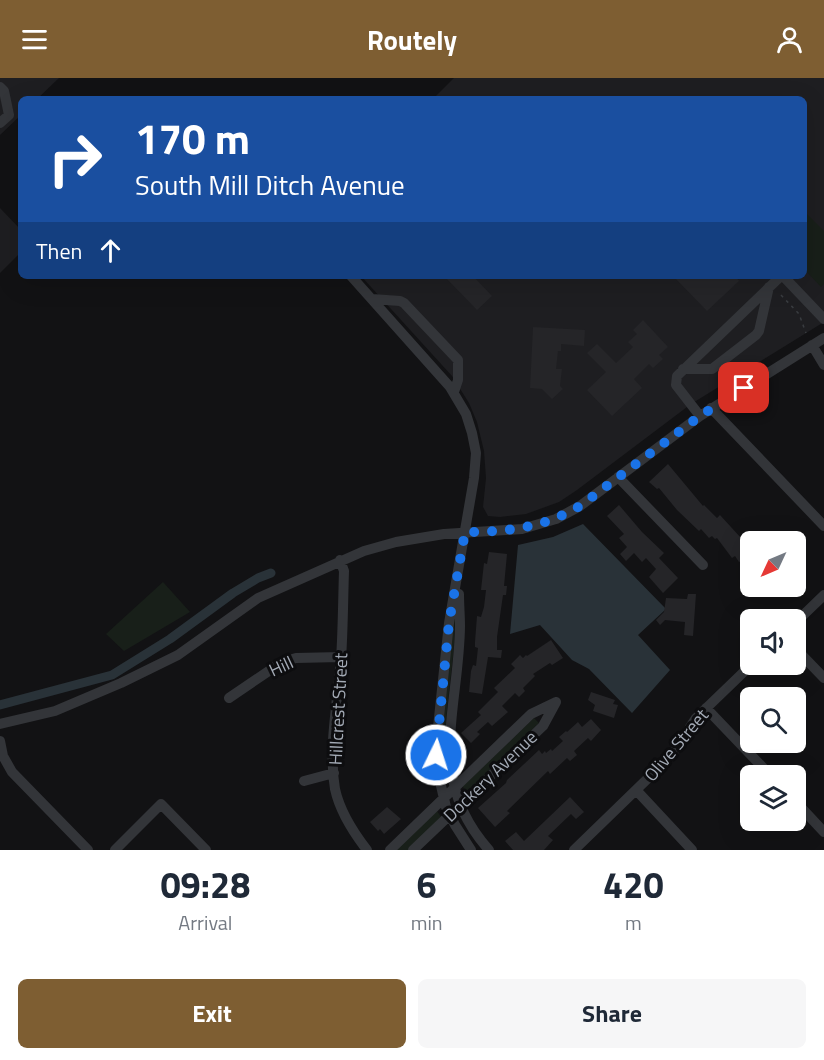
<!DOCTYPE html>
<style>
:root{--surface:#fff;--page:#f6f6f7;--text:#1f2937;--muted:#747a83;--accent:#7e5e32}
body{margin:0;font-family:"Titillium Web",sans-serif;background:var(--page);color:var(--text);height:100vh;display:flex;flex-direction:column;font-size:22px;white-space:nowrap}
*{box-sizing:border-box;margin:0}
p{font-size:20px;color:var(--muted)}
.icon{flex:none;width:33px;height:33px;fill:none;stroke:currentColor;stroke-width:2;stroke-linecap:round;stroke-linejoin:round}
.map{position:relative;height:772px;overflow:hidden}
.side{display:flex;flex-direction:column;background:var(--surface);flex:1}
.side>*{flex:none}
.banner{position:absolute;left:18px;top:18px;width:789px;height:183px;border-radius:9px;box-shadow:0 6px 24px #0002;background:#1a4fa0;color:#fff;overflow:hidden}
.needle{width:39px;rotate:226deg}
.fabs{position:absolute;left:740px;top:453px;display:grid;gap:12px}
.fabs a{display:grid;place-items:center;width:66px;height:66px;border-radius:9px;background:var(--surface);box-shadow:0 6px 24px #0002;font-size:30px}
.pin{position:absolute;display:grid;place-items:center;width:51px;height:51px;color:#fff;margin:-26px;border-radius:12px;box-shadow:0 3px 9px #0006}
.me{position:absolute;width:66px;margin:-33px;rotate:4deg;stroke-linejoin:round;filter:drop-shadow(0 0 4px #0008)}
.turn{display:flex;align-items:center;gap:21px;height:126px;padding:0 18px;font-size:27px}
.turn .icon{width:78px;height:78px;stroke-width:2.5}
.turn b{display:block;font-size:42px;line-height:51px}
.then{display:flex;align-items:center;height:57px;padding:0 18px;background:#0003;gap:12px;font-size:22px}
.eta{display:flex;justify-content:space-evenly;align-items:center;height:102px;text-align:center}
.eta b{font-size:36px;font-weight:700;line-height:42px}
.primary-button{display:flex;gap:12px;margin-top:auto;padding:12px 18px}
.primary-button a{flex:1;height:69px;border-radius:9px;background:var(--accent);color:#fff;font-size:24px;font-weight:700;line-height:69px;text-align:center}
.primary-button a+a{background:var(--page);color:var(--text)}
header{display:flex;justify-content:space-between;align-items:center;height:78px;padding:0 18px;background:var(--accent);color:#fff;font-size:27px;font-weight:700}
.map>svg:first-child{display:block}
</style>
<header><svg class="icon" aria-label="menu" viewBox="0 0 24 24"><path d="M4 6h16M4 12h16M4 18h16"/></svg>Routely<svg class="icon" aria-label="person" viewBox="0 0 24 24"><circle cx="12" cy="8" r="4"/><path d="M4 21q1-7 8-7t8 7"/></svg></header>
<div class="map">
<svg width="824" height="772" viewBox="0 0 824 772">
<rect width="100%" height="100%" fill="#121214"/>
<!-- built -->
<path fill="#1e1e21" d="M0 0H59L37 21H21V37L0 57Z
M454 0H824V244L691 326 577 412 559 424 526 436 500 439 488 438 483 429 486 400 484 373 477 344 469 325 452 298 361 198H804V21H433Z
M0 130 21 152V174L0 195Z"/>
<!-- green -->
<path fill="#181f19" d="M804 133 824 153V206L821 209 804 191Z
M163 504 190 534 124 573 106 556Z
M454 527C459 585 437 644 449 702L447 705H444L440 685Z
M534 640 539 645 467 714 464 712 463 708Z
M437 733 441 739 408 772H394Z"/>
<!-- water -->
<path fill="#293238" d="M583 446 666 531 638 557 670 592 632 635 589 591 572 582 540 547 510 556 518 467 553 459Z"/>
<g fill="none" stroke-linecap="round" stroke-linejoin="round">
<!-- canal -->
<path stroke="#293238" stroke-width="9" d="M0 627 112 597 170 561 233 515 258 500 271 495"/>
</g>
<!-- building -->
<path fill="#252528" d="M444 198H473L492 218 477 232Z
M673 198H735L739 203 707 233Z
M643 242 668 269 659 277 663 281 653 290 649 286 634 301 642 310 612 338 587 312 606 294 587 275 597 266 616 285 633 269 628 264 637 256 633 252Z
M533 249 585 252 584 268 561 266V273H558L556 291H562L560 308 563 311 552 321 542 311 530 310Z
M668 386 703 428 704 427 717 440 720 437 741 460 750 455 753 464H750V478L739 484 735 478 732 480 717 460 715 461 712 458 709 460 701 451 699 453 677 432 659 410 657 411 649 404Z
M619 427 642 454 664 475 659 480 678 500 663 515 649 499 656 491 646 480 642 484 634 475 626 483 620 476 627 469 619 460 624 456 607 438Z
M489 474 507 476 504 508H507L506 517H503L497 559V572H502L501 580 488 579 482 616 469 614 471 593 473 587 476 588 478 570 475 569V564L477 538 481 539 484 529 486 512H481L484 485 487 486Z
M688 516H696L693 558 684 557 685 544 665 542 660 547 656 542 664 534 666 520 687 521Z
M551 562 563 580 552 587 550 585 533 596 535 598 523 610 525 613 519 619 515 615 502 628 508 634 492 648 488 644 477 654 480 656 471 665 461 655 481 637 478 634 498 614 494 610 515 590 511 586 520 577 523 580 526 577 527 578Z
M591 614 615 622 613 626 618 627 614 640 593 633 595 627 588 622Z
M591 641 601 652 591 663 588 660 574 673 577 677 570 683 567 680 550 696 548 693 507 733 510 735 495 749 478 730 506 705 507 702 539 672 542 676 545 673 546 675 551 671 552 673 563 663 559 659 566 653 567 654 578 644 582 649Z
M570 719 584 734 576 741 571 736 548 758 553 762 544 772H513L505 763 516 754 524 763Z
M387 729 401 741 384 756 380 751 378 753 370 744Z"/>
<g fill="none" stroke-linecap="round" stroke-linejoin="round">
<!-- path -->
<path stroke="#393c40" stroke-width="1.5" stroke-dasharray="3 4.5" stroke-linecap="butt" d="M781 217 799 236 806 255"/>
<!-- minor -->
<path stroke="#333539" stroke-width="10" d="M0 9 4 13 9 37 0 45
M351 198 450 309 466 336 472 355 476 375 474 400 449 545 436 668 438 695 446 729 455 747 471 772
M783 198 824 241
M372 221 400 223 404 225 458 282V302L454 314
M812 267 824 287
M683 291H712L756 257 759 253 769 209
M711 330 824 448
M700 338 676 307 677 298 781 198
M618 399 703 487
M340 482 344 493C343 522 343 552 341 581 338 623 328 669 335 711 340 734 353 754 367 772
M459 516C459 527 460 538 460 548 459 631 425 701 489 772
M795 545 824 517
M795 570 824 600
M229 620 282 584 296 580 341 579
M706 630 771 698
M0 646 55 633 121 605 178 577 258 520 364 473 396 464 444 456 522 451 556 441 580 428 700 338 824 260
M0 663 3 678 12 694 88 772
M304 703 334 695
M637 713 692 772
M795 723 824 754
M115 772 161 726 206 772
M390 772 531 636 556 624
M413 772 543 648 556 624
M574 772 672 677 696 640 752 586"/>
</g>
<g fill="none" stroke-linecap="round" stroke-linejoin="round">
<!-- route -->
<path stroke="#1a73e8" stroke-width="10" stroke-dasharray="0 18" d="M436 677 449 545 465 454C507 454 543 450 580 428L700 338 744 310"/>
</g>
<g text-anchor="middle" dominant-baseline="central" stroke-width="6" stroke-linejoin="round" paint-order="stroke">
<!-- street labels -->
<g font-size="18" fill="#a3aab5" stroke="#0d0d0f">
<text transform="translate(281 588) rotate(-25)">Hill</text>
<text transform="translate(338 631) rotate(-87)">Hillcrest Street</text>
<text transform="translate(676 667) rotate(-50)">Olive Street</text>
<text transform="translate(490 698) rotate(-44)">Dockery Avenue</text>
</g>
</g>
</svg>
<div class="fabs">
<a><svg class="needle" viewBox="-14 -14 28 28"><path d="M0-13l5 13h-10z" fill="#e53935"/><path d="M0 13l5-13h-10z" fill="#747a83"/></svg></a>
<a><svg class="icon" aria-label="sound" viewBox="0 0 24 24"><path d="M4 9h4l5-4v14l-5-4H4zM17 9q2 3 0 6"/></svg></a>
<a><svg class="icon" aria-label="search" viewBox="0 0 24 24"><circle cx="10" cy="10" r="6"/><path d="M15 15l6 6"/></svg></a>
<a><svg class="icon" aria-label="layers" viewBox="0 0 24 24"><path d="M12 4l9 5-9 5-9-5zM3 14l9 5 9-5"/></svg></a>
</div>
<div class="pin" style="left:744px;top:310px;background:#d93025"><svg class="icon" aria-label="arrive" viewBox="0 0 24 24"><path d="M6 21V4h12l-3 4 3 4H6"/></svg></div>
<svg class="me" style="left:436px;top:677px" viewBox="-20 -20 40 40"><circle r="17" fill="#1a73e8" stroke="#fff" stroke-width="3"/><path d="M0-11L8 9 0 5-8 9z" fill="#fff"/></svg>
<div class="banner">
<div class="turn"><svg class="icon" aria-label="right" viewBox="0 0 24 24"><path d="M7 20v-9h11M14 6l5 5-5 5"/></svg><div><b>170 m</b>South Mill Ditch Avenue</div></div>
<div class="then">Then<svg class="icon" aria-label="ahead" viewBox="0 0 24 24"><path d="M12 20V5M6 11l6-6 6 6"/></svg></div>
</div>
</div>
<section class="side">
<div class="eta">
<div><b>09:28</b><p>Arrival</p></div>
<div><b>6</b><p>min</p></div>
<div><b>420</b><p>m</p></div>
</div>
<div class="primary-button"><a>Exit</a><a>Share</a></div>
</section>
